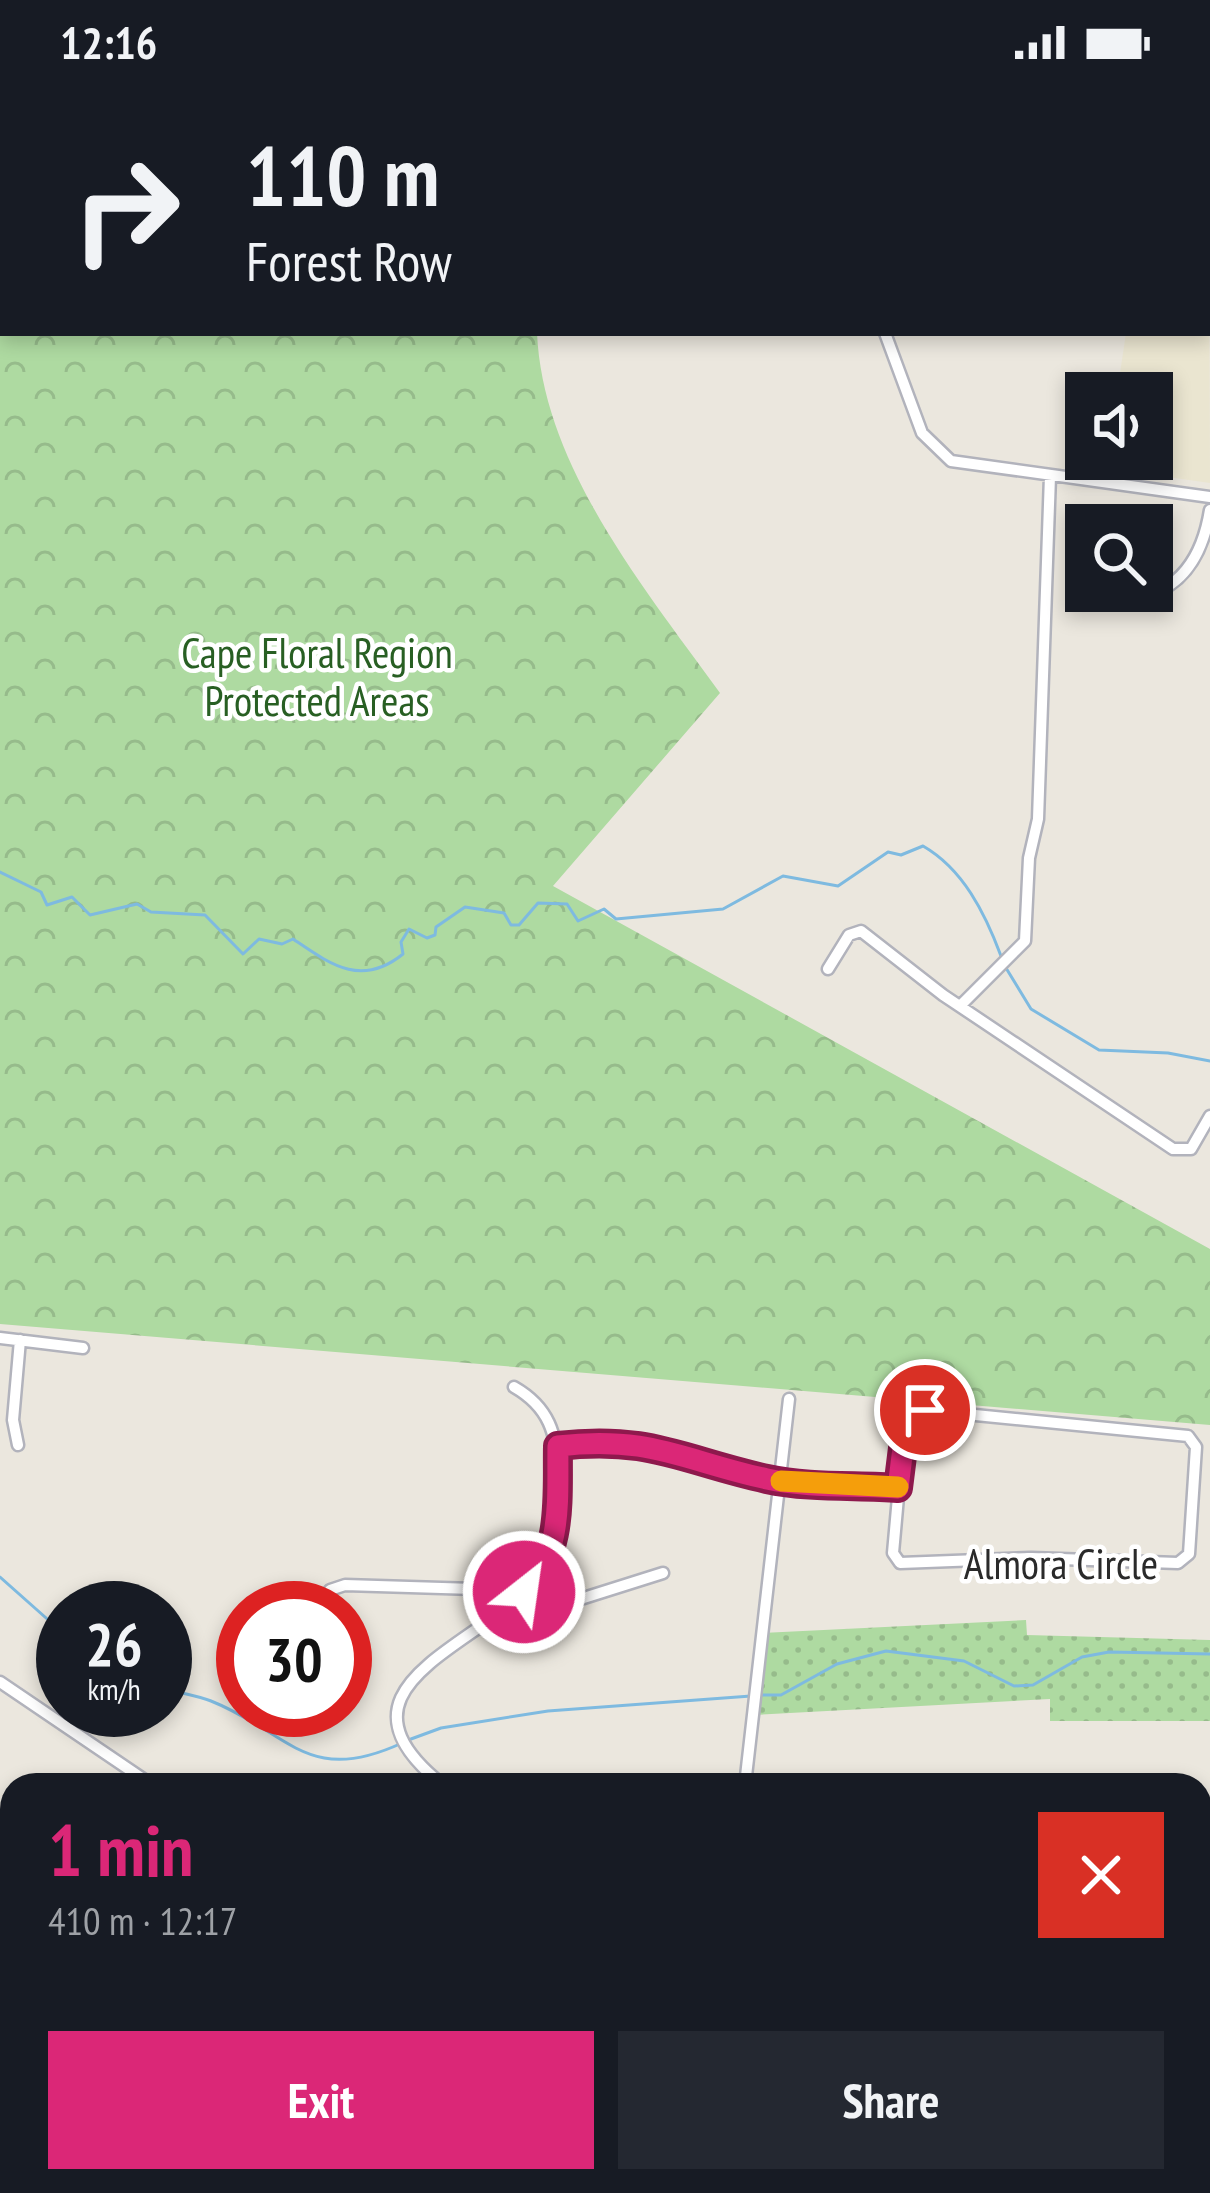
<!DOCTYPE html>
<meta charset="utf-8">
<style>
:root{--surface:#171b24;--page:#242831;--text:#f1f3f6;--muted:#9ea1a6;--accent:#db2777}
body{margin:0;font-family:"PT Sans Narrow",sans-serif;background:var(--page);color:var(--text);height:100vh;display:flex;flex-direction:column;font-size:45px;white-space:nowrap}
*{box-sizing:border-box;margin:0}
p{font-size:39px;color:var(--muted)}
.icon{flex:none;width:66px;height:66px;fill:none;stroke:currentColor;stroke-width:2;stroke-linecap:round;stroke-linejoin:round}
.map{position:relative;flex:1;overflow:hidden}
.side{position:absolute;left:0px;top:1689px;width:1212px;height:420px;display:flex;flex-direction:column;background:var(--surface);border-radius:36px 36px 0 0;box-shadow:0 6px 18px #0003}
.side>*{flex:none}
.top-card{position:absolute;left:0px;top:0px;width:1212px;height:252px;box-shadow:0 6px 18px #0003;background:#171b24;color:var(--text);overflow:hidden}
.buttons{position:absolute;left:1065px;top:288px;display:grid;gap:24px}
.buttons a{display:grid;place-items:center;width:108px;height:108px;border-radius:0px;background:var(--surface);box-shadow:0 6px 18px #0003;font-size:60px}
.speed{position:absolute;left:36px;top:1497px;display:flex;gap:24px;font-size:60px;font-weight:700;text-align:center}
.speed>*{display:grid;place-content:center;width:156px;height:156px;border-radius:50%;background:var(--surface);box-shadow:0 6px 18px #0003;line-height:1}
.speed small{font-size:30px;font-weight:400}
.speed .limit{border:18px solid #d22;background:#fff;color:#111}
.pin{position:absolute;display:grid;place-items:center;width:102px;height:102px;color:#fff;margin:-51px;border:6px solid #fff;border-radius:50%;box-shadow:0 3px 12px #0007}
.me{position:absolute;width:132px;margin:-66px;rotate:30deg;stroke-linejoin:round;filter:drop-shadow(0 0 9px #0008)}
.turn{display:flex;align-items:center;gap:42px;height:252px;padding:0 48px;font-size:54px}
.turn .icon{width:156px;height:156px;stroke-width:2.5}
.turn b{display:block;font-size:84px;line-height:102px}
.round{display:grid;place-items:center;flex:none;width:126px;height:126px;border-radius:0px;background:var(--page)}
.headline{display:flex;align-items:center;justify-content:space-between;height:204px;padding:0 48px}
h1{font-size:72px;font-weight:700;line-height:90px;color:var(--accent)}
.action{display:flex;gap:24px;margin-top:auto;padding:24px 48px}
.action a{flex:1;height:138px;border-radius:0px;background:var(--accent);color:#fff;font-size:48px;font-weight:700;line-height:138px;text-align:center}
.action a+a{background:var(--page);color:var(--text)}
.status{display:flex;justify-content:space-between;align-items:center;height:84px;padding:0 60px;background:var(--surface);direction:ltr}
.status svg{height:33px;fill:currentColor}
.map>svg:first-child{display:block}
</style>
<div class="status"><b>12:16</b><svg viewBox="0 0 49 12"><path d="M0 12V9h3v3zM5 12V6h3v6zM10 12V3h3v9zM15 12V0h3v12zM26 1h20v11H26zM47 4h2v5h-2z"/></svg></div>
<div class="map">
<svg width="1210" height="2109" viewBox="0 0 1210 2109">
<defs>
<pattern id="grass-dots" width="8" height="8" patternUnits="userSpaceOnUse" patternTransform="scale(3)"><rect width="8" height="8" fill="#aedaa1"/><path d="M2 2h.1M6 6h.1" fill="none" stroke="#96bb8b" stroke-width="1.8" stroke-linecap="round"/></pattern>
<pattern id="park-crowns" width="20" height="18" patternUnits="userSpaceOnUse" patternTransform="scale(3)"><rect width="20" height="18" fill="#aedaa1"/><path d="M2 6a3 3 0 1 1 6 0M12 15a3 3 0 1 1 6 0" fill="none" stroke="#96bb8b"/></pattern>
</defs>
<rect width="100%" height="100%" fill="#ebe7de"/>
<!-- education -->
<path fill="#eae5d0" d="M1209 140 1210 399 1111 385 1112 375H1152V309H1117L1126 249H1209Z"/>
<!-- grass -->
<path fill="url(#grass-dots)" d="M1026 1536 1027 1551 1210 1556V1637H1050V1615L754 1631 761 1549Z"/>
<!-- park -->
<path fill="url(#park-crowns)" d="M0 0 430 3H3V249H537C543 382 645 505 720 609L553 802 1210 1165V1341L0 1240Z"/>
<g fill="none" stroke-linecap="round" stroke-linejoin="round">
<!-- stream -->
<path stroke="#7ebae0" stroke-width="3" d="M0 788 41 808 47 821 72 813 90 831 137 820 151 828 205 831 243 870 259 855 282 860 293 855C330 880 361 904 403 870L401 858 409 845 427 854 435 851 436 843 465 823 504 829 511 841H519L538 819 567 820 578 837 604 825 616 835 723 825 783 792 838 802 888 768 901 771 923 762C963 785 985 829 1001 872
M1006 884 1031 925 1099 966 1168 969 1210 977
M0 1493 63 1549
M165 1605C180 1609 196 1611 211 1617 289 1648 307 1703 402 1659
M760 1611H781L837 1580 886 1567 964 1577 1014 1602 1033 1601 1082 1573 1109 1568 1210 1570
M411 1655 441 1644 548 1627 751 1612"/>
<defs>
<path id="minor" d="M798 0 799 3
M1168 0 1172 3
M1209 28H1210
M885 249 922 349 951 377 1210 413
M1138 514C1183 505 1203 470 1210 426
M828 885 849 851 861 847 943 911 1173 1065H1191L1210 1032
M961 921 1025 857 1029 774 1038 735 1050 392
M0 1254 83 1264
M925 1326 1188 1352 1196 1363 1189 1470 1178 1479 1031 1474 900 1479 893 1469 904 1346 912 1331Z
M18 1361 13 1336 20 1256
M558 1362C650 1351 683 1377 767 1395 808 1404 856 1401 898 1404
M524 1508 552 1524 663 1489
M320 1524 330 1506 345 1501 474 1505 502 1524
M0 1598 152 1701
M443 1701C317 1601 483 1563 536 1495 560 1465 558 1424 558 1388 557 1350 549 1323 514 1303
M745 1701 789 1315
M935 1701H998
M0 1745 12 1733
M0 1759 12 1772
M1200 1792H1210
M0 1847 12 1860
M0 1946 12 1934
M0 2077 12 2090
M19 2097 30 2109
M224 2097 235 2109
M684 2097 705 2109
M829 2097 830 2109
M941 2097 942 2109
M1072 2097V2109
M0 2106 12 2095
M152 2109 165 2097
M307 2109 320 2097
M414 2109 419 2097
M560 2109 565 2097
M1149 2109 1210 2105"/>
</defs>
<!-- minor casing -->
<use href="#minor" stroke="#b2b3bc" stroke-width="15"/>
<!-- minor -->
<use href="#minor" stroke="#fff" stroke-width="10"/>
</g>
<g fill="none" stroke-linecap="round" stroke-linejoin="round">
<defs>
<path id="route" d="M524 1508C564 1468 557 1414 558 1362 650 1351 684 1377 767 1395 808 1404 856 1401 898 1404L906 1340 925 1326"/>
</defs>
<!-- route casing -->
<use href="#route" stroke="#8e194d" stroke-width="30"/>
<!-- route -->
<use href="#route" stroke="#db2777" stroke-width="21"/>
<!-- slow -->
<path stroke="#f59e0b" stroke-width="21" d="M781 1397 898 1403"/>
</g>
<g text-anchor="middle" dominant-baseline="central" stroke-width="9" stroke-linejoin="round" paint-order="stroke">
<!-- park labels -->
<g font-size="42" fill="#285f23" stroke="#fff">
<text x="317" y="568">Cape Floral Region<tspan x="317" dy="48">Protected Areas</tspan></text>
</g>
<!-- street labels -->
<g font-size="42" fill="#2a2a2a" stroke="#fff">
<text x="1061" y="1479">Almora Circle</text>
</g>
</g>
</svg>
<div class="buttons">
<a><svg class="icon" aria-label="sound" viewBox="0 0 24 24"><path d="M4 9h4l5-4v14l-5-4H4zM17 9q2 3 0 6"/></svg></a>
<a><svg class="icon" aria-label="search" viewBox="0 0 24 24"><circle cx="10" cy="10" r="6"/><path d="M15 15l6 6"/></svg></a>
</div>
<div class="speed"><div>26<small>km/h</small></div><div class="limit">30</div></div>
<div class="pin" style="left:925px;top:1326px;background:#d93025"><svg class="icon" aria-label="arrive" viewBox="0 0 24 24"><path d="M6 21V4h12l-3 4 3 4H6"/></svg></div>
<svg class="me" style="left:524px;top:1508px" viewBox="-20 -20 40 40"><circle r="17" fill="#db2777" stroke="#fff" stroke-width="3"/><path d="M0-11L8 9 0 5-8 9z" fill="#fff"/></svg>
<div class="top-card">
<div class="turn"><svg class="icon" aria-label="right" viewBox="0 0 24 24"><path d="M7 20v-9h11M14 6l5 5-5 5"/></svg><div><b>110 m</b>Forest Row</div></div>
</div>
<section class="side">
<div class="headline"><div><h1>1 min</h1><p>410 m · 12:17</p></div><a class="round" style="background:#d93025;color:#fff"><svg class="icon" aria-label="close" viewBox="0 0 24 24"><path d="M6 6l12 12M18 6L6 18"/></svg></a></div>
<div class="action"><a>Exit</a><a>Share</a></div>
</section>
</div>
